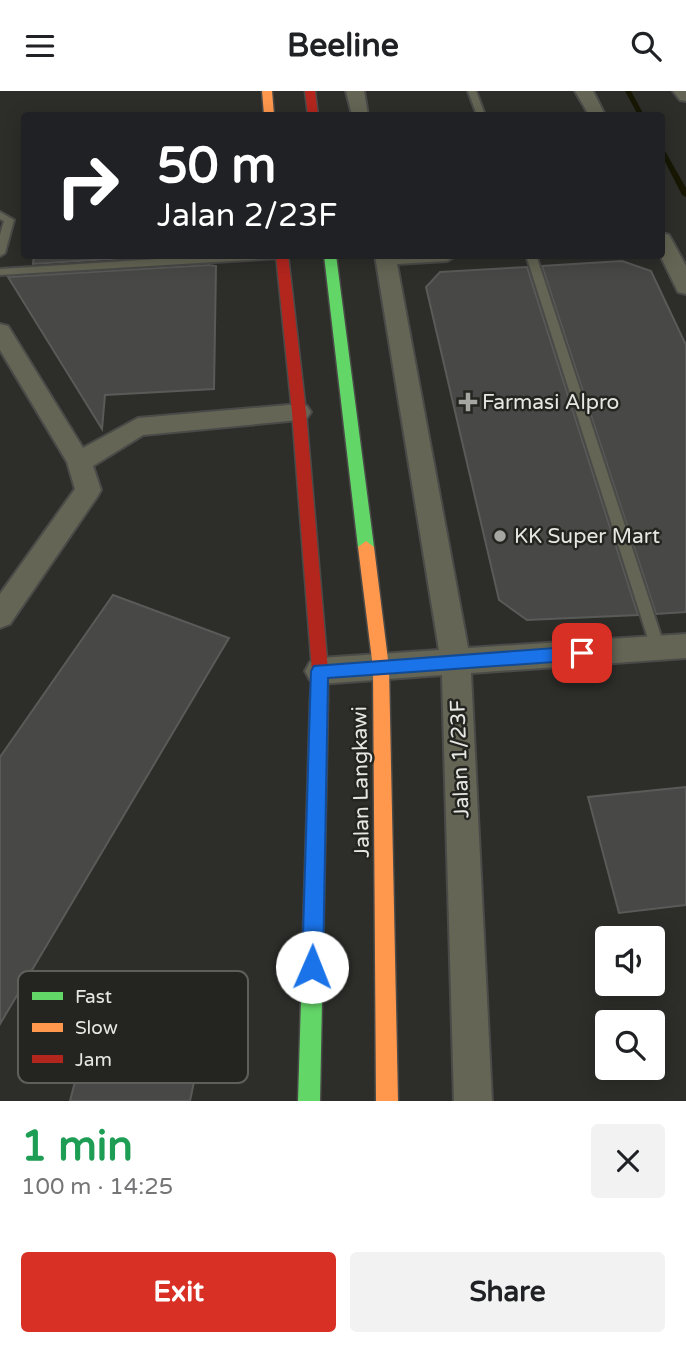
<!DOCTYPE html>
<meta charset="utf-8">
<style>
:root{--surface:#fff;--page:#f2f2f2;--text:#202124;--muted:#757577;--accent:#d93025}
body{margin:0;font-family:"Varela Round",sans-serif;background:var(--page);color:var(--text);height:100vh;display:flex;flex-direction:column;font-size:26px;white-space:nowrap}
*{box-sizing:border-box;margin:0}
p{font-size:23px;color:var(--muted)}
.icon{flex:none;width:38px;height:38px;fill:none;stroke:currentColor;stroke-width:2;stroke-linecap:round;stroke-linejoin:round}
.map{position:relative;height:1010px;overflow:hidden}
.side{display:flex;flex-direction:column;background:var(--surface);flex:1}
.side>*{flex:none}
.guide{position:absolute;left:21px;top:21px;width:644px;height:147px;border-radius:7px;box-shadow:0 4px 18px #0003;background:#202124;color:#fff;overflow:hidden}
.fabs{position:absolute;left:595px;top:835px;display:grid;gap:14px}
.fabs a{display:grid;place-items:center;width:70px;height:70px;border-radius:7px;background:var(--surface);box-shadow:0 4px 18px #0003;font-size:35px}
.pin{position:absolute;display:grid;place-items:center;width:60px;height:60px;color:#fff;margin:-30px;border-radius:14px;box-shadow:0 4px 10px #0006}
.me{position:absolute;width:77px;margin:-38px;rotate:1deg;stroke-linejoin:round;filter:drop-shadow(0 0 5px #0008)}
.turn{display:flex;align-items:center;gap:24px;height:147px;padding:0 21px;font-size:32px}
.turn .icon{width:91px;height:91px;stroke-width:2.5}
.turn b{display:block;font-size:49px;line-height:60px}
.round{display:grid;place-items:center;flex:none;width:74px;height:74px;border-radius:7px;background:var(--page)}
.headline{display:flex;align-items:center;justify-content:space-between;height:119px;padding:0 21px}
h1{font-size:42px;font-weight:700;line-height:52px;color:#1e9e55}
.cta{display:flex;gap:14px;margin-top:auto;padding:14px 21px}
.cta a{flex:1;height:80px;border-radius:7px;background:var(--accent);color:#fff;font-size:28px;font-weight:700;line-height:80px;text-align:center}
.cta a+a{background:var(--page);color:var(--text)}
header{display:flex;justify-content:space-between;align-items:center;height:91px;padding:0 21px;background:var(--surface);font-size:32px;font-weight:700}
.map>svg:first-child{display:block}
</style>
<header><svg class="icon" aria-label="menu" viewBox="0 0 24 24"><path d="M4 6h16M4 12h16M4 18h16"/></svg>Beeline<svg class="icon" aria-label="search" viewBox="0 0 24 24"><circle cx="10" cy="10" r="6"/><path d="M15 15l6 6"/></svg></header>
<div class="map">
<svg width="686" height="1010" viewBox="0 0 686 1010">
<rect width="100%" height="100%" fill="#2d2d2a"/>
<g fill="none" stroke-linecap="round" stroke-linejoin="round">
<!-- stream -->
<path fill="#171704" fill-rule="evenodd" d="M625 0H631L644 24H638Z
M662 58 665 60 686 97V106L682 104 662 65Z"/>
</g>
<!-- building -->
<path fill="#484846" stroke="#5a5a58" stroke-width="2" d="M34 164H172L33 173Z
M622 170 651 180 686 254V521L656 523 542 175Z
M209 174 216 175 214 298 105 304 102 338 8 186Z
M527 176 638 524 527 529 499 509 426 196 440 181Z
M113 504 229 547 0 933V666Z
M686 696V814L619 822 588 706Z
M81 967 196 981 190 1010H70Z"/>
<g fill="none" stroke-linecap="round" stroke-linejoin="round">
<defs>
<path id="lane" d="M468 0H476L485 24H477Z
M0 121 14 129 5 162 0 165V144L4 130 0 128Z
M221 164H285L280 167 0 184V178Z
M526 164H536L665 557 663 561 658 563 653 561 651 557Z"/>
<path id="street" d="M346 0H364L368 24H352Z
M575 0H593L605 24H589Z
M673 0H686V10L680 9Z
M662 142 669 144 686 175V203L678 201 660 164Z
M375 164H457L447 170 397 173 468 557 686 543V567L471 582 492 1010H454L442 584 320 593 310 589 305 580 310 571 320 567 439 559Z
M0 233 8 235 83 357 138 327 299 313 307 315 311 321 307 327 299 329 143 344 93 375 101 399 97 406 10 533 0 537V503L75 398 67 371 0 259Z"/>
<path id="fast" d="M324 164H336L374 456 366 462 358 456Z
M319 603 325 605 328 610 320 1010H298L310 610 313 605Z"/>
<path id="slow" d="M262 0H272L274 24H264Z
M366 450 374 456 389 577 398 1010H376L373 577 358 456Z"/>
<path id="jam" d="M305 0H315L318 24H308Z
M276 164H288L306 321 328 580V610L325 615 319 617 313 615 310 610 312 580 292 321Z"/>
</defs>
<!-- lane casing -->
<use href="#lane" stroke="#4a4a48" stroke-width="4"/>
<!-- street casing -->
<use href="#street" stroke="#4a4a48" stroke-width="4"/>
<!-- fast casing -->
<use href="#fast" stroke="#4a4a48" stroke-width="3"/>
<!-- slow casing -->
<use href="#slow" stroke="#4a4a48" stroke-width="3"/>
<!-- jam casing -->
<use href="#jam" stroke="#4a4a48" stroke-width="3"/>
<!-- lane -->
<use href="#lane" fill="#646554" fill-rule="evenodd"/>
<!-- street -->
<use href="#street" fill="#646554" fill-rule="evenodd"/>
<!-- fast -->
<use href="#fast" fill="#63d668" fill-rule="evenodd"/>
<!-- slow -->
<use href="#slow" fill="#ff974d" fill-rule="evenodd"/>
<!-- jam -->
<use href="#jam" fill="#b3261e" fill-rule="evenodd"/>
</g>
<!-- route -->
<path fill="#1a73e8" stroke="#114b97" stroke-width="2" d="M582 555 588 557 590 562 588 567 582 569 328 587 323 876 320 883 312 886 305 883 302 876 311 580 314 575Z"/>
<!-- markers -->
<g fill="#a5a5a2" stroke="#242420" stroke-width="2.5">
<path d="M464.5 300.5h7v7h7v7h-7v7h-7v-7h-7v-7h7z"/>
<circle cx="500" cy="445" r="7"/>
</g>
<g text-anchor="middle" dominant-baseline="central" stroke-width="5" stroke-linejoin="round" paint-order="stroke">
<!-- poi labels -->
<g font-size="21" fill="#e6e6e3" stroke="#242420" text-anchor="start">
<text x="482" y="311">Farmasi Alpro</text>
<text x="514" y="445">KK Super Mart</text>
</g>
<!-- street labels -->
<g font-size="21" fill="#e6e6e3" stroke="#242420">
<text transform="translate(460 668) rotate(-92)">Jalan 1/23F</text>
<text transform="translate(361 691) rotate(-91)">Jalan Langkawi</text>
</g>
</g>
<!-- legend -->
<rect x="18" y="880" width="230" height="112" rx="10" fill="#242420" stroke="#5e5e5a" stroke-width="2"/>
<rect x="32" y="901" width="31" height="8" fill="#63d668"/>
<rect x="32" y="932" width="31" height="9" fill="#ff974d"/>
<rect x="32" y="964" width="31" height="8" fill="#b3261e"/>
<g font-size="19" fill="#e6e6e3">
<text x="75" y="912">Fast</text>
<text x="75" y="943">Slow</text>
<text x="75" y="975">Jam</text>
</g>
</svg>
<div class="fabs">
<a><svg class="icon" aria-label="sound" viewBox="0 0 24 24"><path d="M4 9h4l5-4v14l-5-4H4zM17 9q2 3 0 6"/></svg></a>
<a><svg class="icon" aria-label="search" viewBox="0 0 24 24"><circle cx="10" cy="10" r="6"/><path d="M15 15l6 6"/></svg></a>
</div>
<div class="pin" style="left:582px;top:562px;background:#d93025"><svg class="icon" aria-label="arrive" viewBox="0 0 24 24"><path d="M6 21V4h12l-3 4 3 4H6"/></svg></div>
<svg class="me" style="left:312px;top:876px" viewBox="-20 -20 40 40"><circle r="19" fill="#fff"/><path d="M0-13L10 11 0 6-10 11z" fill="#1a73e8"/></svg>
<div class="guide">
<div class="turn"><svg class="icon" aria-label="right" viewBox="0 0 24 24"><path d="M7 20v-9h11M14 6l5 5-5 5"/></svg><div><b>50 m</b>Jalan 2/23F</div></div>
</div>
</div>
<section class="side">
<div class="headline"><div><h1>1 min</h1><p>100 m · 14:25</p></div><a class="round"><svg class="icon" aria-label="close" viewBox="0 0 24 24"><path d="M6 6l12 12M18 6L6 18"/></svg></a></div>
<div class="cta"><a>Exit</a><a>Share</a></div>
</section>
